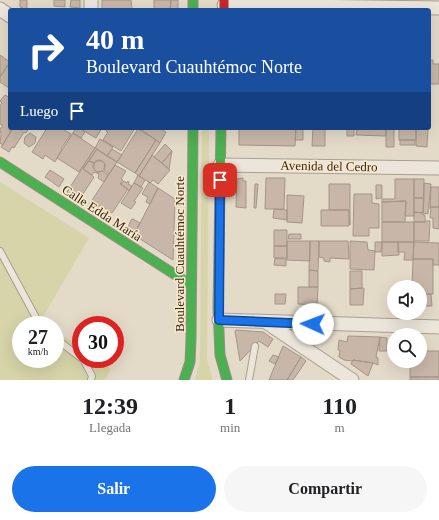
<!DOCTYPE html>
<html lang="es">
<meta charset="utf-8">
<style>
:root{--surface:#fff;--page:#f6f6f6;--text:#202124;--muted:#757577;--accent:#1a73e8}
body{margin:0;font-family:"Times New Roman",serif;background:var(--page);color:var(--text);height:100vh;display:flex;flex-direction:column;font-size:15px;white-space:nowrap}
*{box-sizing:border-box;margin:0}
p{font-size:13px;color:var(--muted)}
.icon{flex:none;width:22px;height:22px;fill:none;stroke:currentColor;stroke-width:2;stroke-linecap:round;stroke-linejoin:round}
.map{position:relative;height:380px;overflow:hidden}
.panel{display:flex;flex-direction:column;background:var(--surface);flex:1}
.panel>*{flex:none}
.top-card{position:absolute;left:8px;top:8px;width:423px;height:122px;border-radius:4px;box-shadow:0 4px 16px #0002;background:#1a4fa0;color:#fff;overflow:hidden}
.controls{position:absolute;left:387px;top:280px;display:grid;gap:8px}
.controls a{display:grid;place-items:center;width:40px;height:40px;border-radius:50%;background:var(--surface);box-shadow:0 4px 16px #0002;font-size:20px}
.speed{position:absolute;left:12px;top:316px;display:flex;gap:8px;font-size:20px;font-weight:700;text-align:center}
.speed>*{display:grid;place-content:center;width:52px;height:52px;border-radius:50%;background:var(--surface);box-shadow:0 4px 16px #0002;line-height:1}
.speed small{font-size:10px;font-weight:400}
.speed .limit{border:6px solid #d22;background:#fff;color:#111}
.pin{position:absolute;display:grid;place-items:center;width:34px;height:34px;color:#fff;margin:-17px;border-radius:8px;box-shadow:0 2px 6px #0006}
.me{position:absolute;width:44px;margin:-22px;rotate:272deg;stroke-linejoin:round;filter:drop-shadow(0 0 3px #0008)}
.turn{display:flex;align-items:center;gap:14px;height:84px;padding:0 12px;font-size:18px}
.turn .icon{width:52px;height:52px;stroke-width:2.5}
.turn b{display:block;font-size:28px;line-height:34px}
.then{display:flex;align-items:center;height:38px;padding:0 12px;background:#0003;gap:8px;font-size:15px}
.eta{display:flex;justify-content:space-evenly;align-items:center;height:68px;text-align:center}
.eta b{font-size:24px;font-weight:700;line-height:28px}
.button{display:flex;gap:8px;margin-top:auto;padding:8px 12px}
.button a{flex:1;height:46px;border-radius:24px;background:var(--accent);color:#fff;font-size:16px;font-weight:700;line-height:46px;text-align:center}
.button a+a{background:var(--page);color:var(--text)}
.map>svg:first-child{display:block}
</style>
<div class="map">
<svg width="439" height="380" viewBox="0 0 439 380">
<rect width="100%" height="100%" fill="#e4dac8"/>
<!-- green -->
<path fill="#d6d4a8" d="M202 128H209L207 360 213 380H195L200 361Z
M0 182 89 238 41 320 48 325H21V359H55V330L81 348V359H97L111 369 105 380H0Z"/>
<!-- building -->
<path fill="#c8b7a8" stroke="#a49588" d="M20 0H27V10L20 7Z
M54 0H65V7L54 6Z
M71 0H80V8L70 7Z
M102 0H131L132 10H102Z
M154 0H171L170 10H154Z
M171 0H178V10H170Z
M0 55 10 62 0 77Z
M429 60H433V64H439V84H429Z
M10 62V86L9 88 0 82V77Z
M5 95 10 98V128L9 130 11 131 3 145 0 143 1 134 0 129 3 125 0 124V106L2 103 0 101Z
M13 128H29L26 133 24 132 14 148 12 147 9 152 1 147Z
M47 128H61L71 134 61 149H62L55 162 45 155 43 159 32 152Z
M76 128H79L85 132 81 138 73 133Z
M79 128H102L96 138Z
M108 128H135L121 151 103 140 108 132 106 131Z
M139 128H160L166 132 160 143Z
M239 128H296L295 146 239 145Z
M296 128H303V140H295Z
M313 128H325V146H312Z
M347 128H354V136H347Z
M357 128H386V136L356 135Z
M386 128H394V147H386Z
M399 128H416V140H399Z
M416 128H428L427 147 416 146Z
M138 129 156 140 135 173 117 162Z
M30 133 36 137 35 143 29 147 24 143 25 137Z
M73 133 95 148 79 172 57 158Z
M100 139 113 147 107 156 95 148Z
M156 140 160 143 139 176 135 173Z
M400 140H415V145H400Z
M165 144 172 151 162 163 154 157Z
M95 148 97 149 83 169 94 177 79 200 67 192Z
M97 149 117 162 109 174 104 170 105 164 102 161H97L94 163 89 161Z
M112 149 122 155 117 162 107 156Z
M172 151 169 169 162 163Z
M152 155 170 170 158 184 153 180 150 183 139 176Z
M93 166a6 6 0 1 1 12 0a6 6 0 1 1-12 0Z
M89 161 94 163V169L97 172 103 171 108 175 104 182 98 178 99 174 94 172 92 175 83 169Z
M115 165 126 171 121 179 123 180 120 184 128 189 112 213 100 205 96 210 89 205Z
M50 170 64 179 59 187 45 177Z
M138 175 145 180 141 187 134 183Z
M243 178V181H246V208L236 207 237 179Z
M266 178H285L284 209H265Z
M395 179H414V216H405L406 201 382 202V199H395Z
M414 179H424V198H414Z
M124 181 127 183 128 181 129 183 128 184 132 186 129 191 121 184Z
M149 182 158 188 150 204 146 202 148 197 142 194Z
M134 183 143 188 134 201 136 202 131 209 121 203Z
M424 183 431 184 428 214 423 213Z
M255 184H258L256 208H254Z
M329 184H350V225L349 210H329Z
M376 185H382V198L376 199Z
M431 187H439V207H430Z
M158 188 175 199 173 260 134 235Z
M354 194H372V203L379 204V228H369V236H353Z
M287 195 304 196 302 223 287 222Z
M414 198H424L423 213 414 212Z
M406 201 405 222H382V202Z
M430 207H439V229L433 228V218H430L431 209H430Z
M274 209 287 210V220L273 218Z
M321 210H349V226H321Z
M414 212 423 213V215H425V222H414Z
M133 219 140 223 134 234 127 230 131 220Z
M425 221H430L429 241H414V222H425Z
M382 222H414V242H382Z
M274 230H287V246H274Z
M289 234H301V239H288Z
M287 241H310V261L287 260Z
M310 241H319L318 271 309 270Z
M319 241H348L349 259 330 258V262L324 261V258L319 257Z
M350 241 367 242 368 250 375 251 374 270 350 269Z
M375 242H382L381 252H375Z
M382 242H398L399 255 382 256Z
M398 242H414L413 260H404L405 252H398Z
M414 242 439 243V265H433V259H413Z
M274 246H287V258H274Z
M275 258 286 259V266L274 265Z
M413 259H433V294H420V287H412Z
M309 270 318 271V287H309Z
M350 271H362V288L350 289Z
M298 287H318L317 305 298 304Z
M364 288 363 305H350V289Z
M275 294H286L285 304H275Z
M420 294H431L432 306H420Z
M236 330 263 332 273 339 268 347 259 341 240 361 235 331Z
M348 336 380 337 376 357 378 358V365L373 363 353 360 352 361 344 360 339 357 340 350H338L339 340 347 342Z
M380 337 387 338V351H379Z
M283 346 301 357 287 380H269Z
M420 351H439V377H410V363L418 364V361H420Z
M273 355 279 357 275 364 269 361Z
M301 357 306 361 293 380H287Z
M353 360 373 363 368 376 351 364Z
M410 377H439V380H410Z"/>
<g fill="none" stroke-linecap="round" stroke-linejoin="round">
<defs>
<path id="lane" d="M0 251 40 325
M55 338 81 358
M83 359 92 376 91 380
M249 380 255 346"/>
<path id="street" d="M91 0V10
M224 5 439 8
M0 9 10 16
M220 165 439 168
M219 320 439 327
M266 322 352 380"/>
<path id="fast" d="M193 0V10
M221 128 218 308 220 355 227 380
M0 162 191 285
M184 380 190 362 191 339 193 128"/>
<path id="jam" d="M224 0V10"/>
</defs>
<!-- lane casing -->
<use href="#lane" stroke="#a99f92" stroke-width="8"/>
<!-- street casing -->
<use href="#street" stroke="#a99f92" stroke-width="15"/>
<!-- fast casing -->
<use href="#fast" stroke="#988e82" stroke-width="11"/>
<!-- jam casing -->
<use href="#jam" stroke="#988e82" stroke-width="11"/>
<!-- lane -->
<use href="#lane" stroke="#ebe5da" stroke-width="6"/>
<!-- street -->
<use href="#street" stroke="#ebe5da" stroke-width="13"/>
<!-- fast -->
<use href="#fast" stroke="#4caf50" stroke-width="9"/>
<!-- jam -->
<use href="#jam" stroke="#c62828" stroke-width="9"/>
</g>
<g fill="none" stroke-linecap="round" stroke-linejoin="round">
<defs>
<path id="route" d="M220 180 219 320 313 324"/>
</defs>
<!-- route casing -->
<use href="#route" stroke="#114b97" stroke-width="10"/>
<!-- route -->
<use href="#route" stroke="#1a73e8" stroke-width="7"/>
</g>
<g text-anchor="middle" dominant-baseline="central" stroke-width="3" stroke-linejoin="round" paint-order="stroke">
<!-- street labels -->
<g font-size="13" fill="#37261a" stroke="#f8e9cb">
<text transform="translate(329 166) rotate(1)">Avenida del Cedro</text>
<text transform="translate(102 213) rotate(33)">Calle Edda María</text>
<text transform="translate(179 254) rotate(-90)">Boulevard Cuauhtémoc Norte</text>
</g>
</g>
</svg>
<div class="controls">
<a><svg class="icon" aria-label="sound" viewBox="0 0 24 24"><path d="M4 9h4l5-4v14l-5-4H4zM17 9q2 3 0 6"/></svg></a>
<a><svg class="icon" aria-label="search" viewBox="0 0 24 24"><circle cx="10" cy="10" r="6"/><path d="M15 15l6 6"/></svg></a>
</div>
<div class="speed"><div>27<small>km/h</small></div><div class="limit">30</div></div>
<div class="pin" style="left:220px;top:180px;background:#d93025"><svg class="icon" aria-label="arrive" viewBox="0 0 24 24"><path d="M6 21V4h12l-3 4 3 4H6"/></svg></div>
<svg class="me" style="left:313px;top:324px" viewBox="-20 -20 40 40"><circle r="19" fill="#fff"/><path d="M0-13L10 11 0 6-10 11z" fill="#1a73e8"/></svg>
<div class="top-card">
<div class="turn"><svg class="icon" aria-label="right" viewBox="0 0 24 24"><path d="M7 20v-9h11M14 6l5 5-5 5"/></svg><div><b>40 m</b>Boulevard Cuauhtémoc Norte</div></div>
<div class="then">Luego<svg class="icon" aria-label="arrive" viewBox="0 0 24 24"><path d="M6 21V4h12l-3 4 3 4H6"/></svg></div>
</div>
</div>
<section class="panel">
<div class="eta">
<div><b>12:39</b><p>Llegada</p></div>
<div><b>1</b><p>min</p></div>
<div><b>110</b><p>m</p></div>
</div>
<div class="button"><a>Salir</a><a>Compartir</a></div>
</section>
